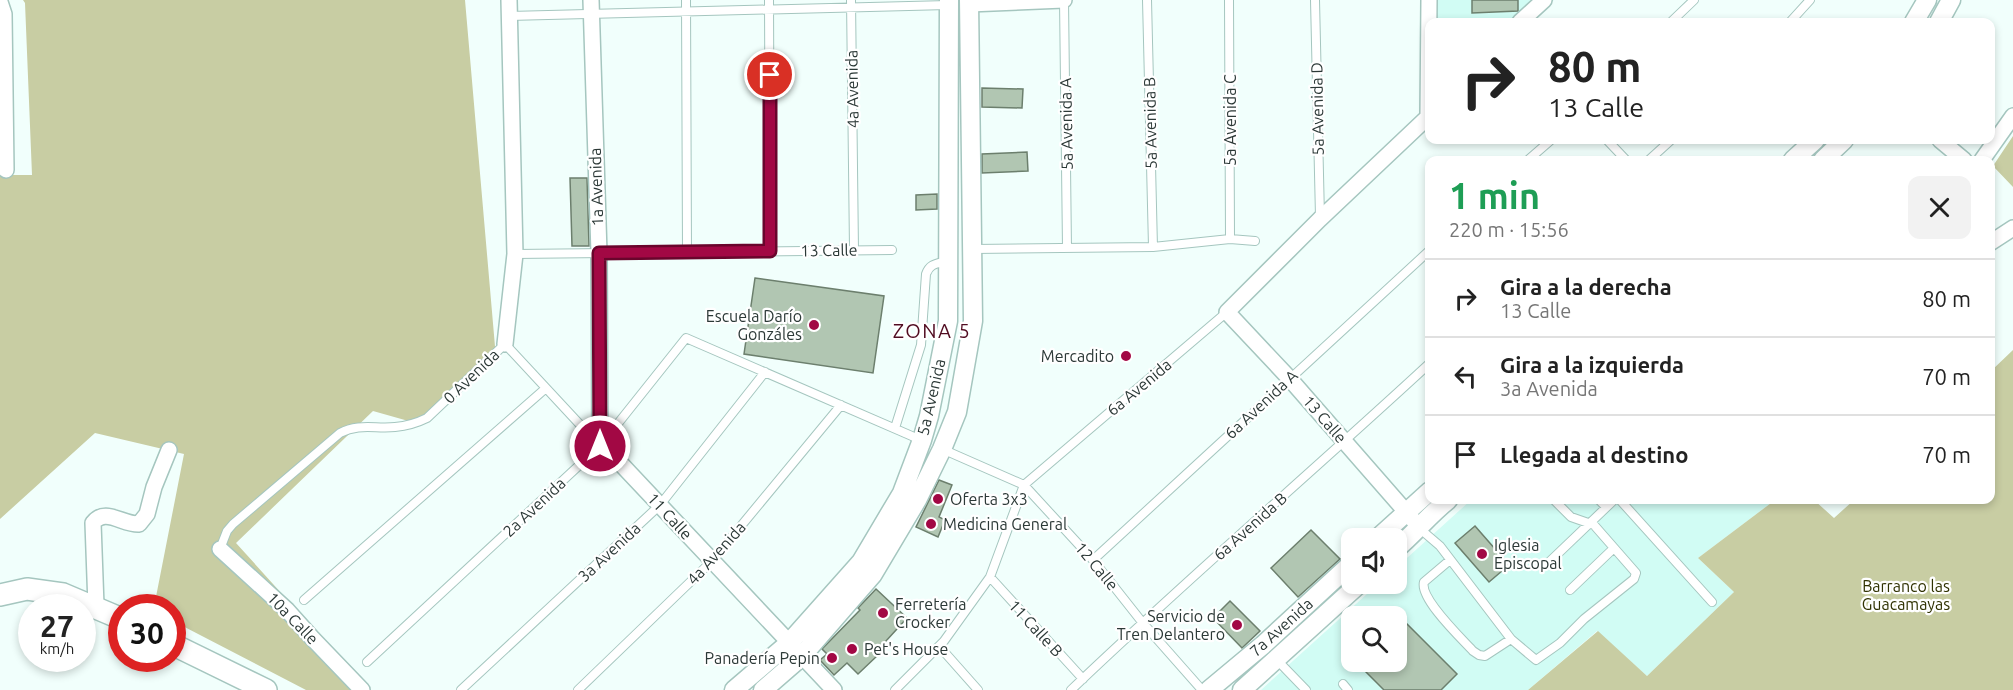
<!DOCTYPE html>
<html lang="es">
<meta charset="utf-8">
<style>
:root{--surface:#fff;--page:#f2f2f2;--text:#222;--muted:#767676;--line:#e0e0e0}
body{margin:0;font-family:Ubuntu,sans-serif;background:var(--page);color:var(--text);height:100vh;display:flex;flex-direction:column;font-size:22px;white-space:nowrap}
*{box-sizing:border-box;margin:0}
p{font-size:20px;color:var(--muted)}
.icon{flex:none;width:33px;height:33px;fill:none;stroke:currentColor;stroke-width:2;stroke-linecap:round;stroke-linejoin:round}
.map{position:relative;flex:1;overflow:hidden}
.side{position:absolute;left:1425px;top:156px;width:570px;height:348px;display:flex;flex-direction:column;background:var(--surface);border-radius:12px;box-shadow:0 3px 9px #0003}
.side>*{flex:none}
.guide{position:absolute;left:1425px;top:18px;width:570px;height:126px;border-radius:12px;box-shadow:0 3px 9px #0003;background:#fff;color:var(--text);overflow:hidden}
.buttons{position:absolute;left:1341px;top:528px;display:grid;gap:12px}
.buttons a{display:grid;place-items:center;width:66px;height:66px;border-radius:12px;background:var(--surface);box-shadow:0 3px 9px #0003;font-size:30px}
.speed{position:absolute;left:18px;top:594px;display:flex;gap:12px;font-size:30px;font-weight:700;text-align:center}
.speed>*{display:grid;place-content:center;width:78px;height:78px;border-radius:50%;background:var(--surface);box-shadow:0 3px 9px #0003;line-height:1}
.speed small{font-size:15px;font-weight:400}
.speed .limit{border:9px solid #d22;background:#fff;color:#111}
.pin{position:absolute;display:grid;place-items:center;width:51px;height:51px;color:#fff;margin:-26px;border:3px solid #fff;border-radius:50%;box-shadow:0 2px 6px #0007}
.me{position:absolute;width:66px;margin:-33px;rotate:0deg;stroke-linejoin:round;filter:drop-shadow(0 0 4px #0008)}
.turn{display:flex;align-items:center;gap:21px;height:126px;padding:0 24px;font-size:27px}
.turn .icon{width:78px;height:78px;stroke-width:2.5}
.turn b{display:block;font-size:42px;line-height:51px}
.round{display:grid;place-items:center;flex:none;width:63px;height:63px;border-radius:12px;background:var(--page)}
.summary{display:flex;align-items:center;justify-content:space-between;height:102px;padding:0 24px}
h1{font-size:36px;font-weight:700;line-height:45px;color:#1e9e55}
ul{padding:0;list-style:none}
li{display:flex;align-items:center;gap:18px;height:78px;padding:0 24px;border-top:2px solid var(--line)}
li div{flex:1}
li b{display:block;font-size:22px}
li em{font-style:normal}
.map>svg:first-child{display:block}
</style>
<div class="map">
<svg width="2013" height="690" viewBox="0 0 2013 690">
<rect width="100%" height="100%" fill="#f1fffc"/>
<!-- built -->
<path fill="#d1fcf4" fill-rule="evenodd" d="M1436 0H1554L1529 22H1434Z
M1471 500H1775L1698 558 1734 592 1647 676 1597 631 1528 690H1261L1378 584H1396L1397 567ZM1352 616H1396V662H1352Z"/>
<!-- green -->
<path fill="#c8cda3" d="M23 0H465L496 358 419 424 373 411 236 543 369 690H306L173 621 172 608 154 607 184 454 95 433 0 519V175H32L25 3Z
M2013 136V187L1993 166Z
M2013 350V690H1528L1598 631 1647 676 1734 592 1698 558 1775 500H1814L1834 518 1854 500H1990L1991 371Z"/>
<!-- building -->
<path fill="#b1c6b2" stroke="#6c7f6d" stroke-width="1.5" d="M1472 0H1518V11L1472 13Z
M982 88 1023 89 1022 108 982 107Z
M1027 152 1028 171 982 173V154Z
M570 178H587L589 246H572Z
M937 194V209L916 210V195Z
M755 278 884 296 873 373 744 354Z
M939 480 952 485 939 517 945 520 938 537 916 527Z
M1475 526 1509 565 1489 582 1455 543Z
M1311 530 1340 559 1298 597 1271 568Z
M876 589 907 618 875 653 877 656 858 674 847 663 834 675 820 660 827 654 822 649 860 610 858 608Z
M1230 601 1260 631 1242 648 1213 618Z
M1396 613 1457 674 1441 690H1384L1356 662H1396Z"/>
<g fill="none" stroke-linecap="round" stroke-linejoin="round">
<defs>
<path id="service" d="M686 0 687 252
M769 0 770 251
M851 0 854 250
M1064 0 1067 248
M1147 0 1153 247
M1229 0 1230 239
M1315 0 1320 217
M509 16 948 5
M1671 22 1694 0
M1790 22 1810 0
M1607 140 1626 160
M1528 160 1551 140
M1649 160 1671 140
M973 249 1153 247 1230 239 1255 241
M515 254 892 250
M895 428 921 345 926 274C930 263 937 264 948 261
M942 449 1024 485 1093 560 1142 622 1202 690
M1599 500 1606 507
M1620 500 1712 602
M1419 528 1440 546 1511 639 1485 656 1479 655 1473 651C1461 638 1419 598 1424 582L1450 560
M220 549 227 531 233 524 340 433C359 423 375 429 395 427 406 426 417 423 427 418L505 344 598 444
M1093 560 1430 250
M1546 565 1614 500
M990 577 1083 679
M1570 590 1614 548
M304 600 546 388
M1511 639 1536 660 1560 643 1584 619 1634 579 1636 573 1594 525 1571 517 1554 500
M939 646 978 690
M1276 659 1306 690
M367 662 600 446 686 338 921 440
M1343 684 1348 690
M461 690 660 505 765 372
M578 690 712 561 841 405
M895 690 944 641 990 577 1024 485 1227 312
M1071 690C1188 578 1311 473 1430 363"/>
<path id="minor" d="M591 0 599 253 600 446 622 465 834 690
M0 2 4 14 6 170
M969 4 1064 0
M1520 22 1544 0
M1428 117 1429 0
M1940 140 1964 160
M1982 160 2013 116
M1990 243 2013 228
M505 344 515 254 509 0
M1414 521 1289 378 1227 312 1320 219 1430 115
M220 549 287 610 313 639 362 690
M96 606 93 523C105 507 123 525 139 524L147 514 154 487 169 450"/>
<path id="tertiary" d="M1914 22 1927 0
M1939 22 1951 0
M1793 160 1815 140
M1823 160 1844 140
M1378 538 1430 491
M1396 549C1415 533 1429 515 1448 500
M734 690 789 643 861 562 902 493 922 440 929 416 948 321 949 0
M763 690 801 657 873 574 917 500 942 449 957 412 973 321 969 0
M1209 690 1263 645 1352 563
M1242 690 1359 584"/>
<path id="secondary" d="M0 595 27 589 63 594 122 619
M172 644 266 690"/>
</defs>
<!-- service casing -->
<use href="#service" stroke="#a5c6bf" stroke-width="10"/>
<!-- minor casing -->
<use href="#minor" stroke="#a5c6bf" stroke-width="18"/>
<!-- tertiary casing -->
<use href="#tertiary" stroke="#a5c6bf" stroke-width="21"/>
<!-- secondary casing -->
<use href="#secondary" stroke="#a5c6bf" stroke-width="24"/>
<!-- service -->
<use href="#service" stroke="#fff" stroke-width="8"/>
<!-- minor -->
<use href="#minor" stroke="#fff" stroke-width="15"/>
<!-- tertiary -->
<use href="#tertiary" stroke="#fff" stroke-width="18"/>
<!-- secondary -->
<use href="#secondary" stroke="#fff" stroke-width="21"/>
</g>
<g fill="none" stroke-linecap="round" stroke-linejoin="round">
<defs>
<path id="route" d="M600 446 599 253 770 251V75"/>
</defs>
<!-- route casing -->
<use href="#route" stroke="#69052c" stroke-width="15"/>
<!-- route -->
<use href="#route" stroke="#a20844" stroke-width="10"/>
</g>
<!-- markers -->
<g fill="#a20844" stroke="#fff" stroke-width="2">
<circle cx="814" cy="325" r="6"/>
<circle cx="1126" cy="356" r="6"/>
<circle cx="938" cy="499" r="6"/>
<circle cx="931" cy="524" r="6"/>
<circle cx="1482" cy="554" r="6"/>
<circle cx="883" cy="613" r="6"/>
<circle cx="1237" cy="625" r="6"/>
<circle cx="852" cy="649" r="6"/>
<circle cx="832" cy="658" r="6"/>
</g>
<g text-anchor="middle" dominant-baseline="central" stroke-width="4.5" stroke-linejoin="round" paint-order="stroke">
<!-- street labels -->
<g font-size="16" fill="#2c3937" stroke="#fff">
<text transform="translate(852 89) rotate(-91)">4a Avenida</text>
<text transform="translate(1317 109) rotate(-91)">5a Avenida D</text>
<text transform="translate(1230 120) rotate(-90)">5a Avenida C</text>
<text transform="translate(1150 123) rotate(-91)">5a Avenida B</text>
<text transform="translate(1066 124) rotate(-91)">5a Avenida A</text>
<text transform="translate(596 187) rotate(-92)">1a Avenida</text>
<text transform="translate(829 250) rotate(-1)">13 Calle</text>
<text transform="translate(471 376) rotate(-44)">0 Avenida</text>
<text transform="translate(1139 387) rotate(-40)">6a Avenida</text>
<text transform="translate(931 397) rotate(-77)">5a Avenida</text>
<text transform="translate(1261 404) rotate(-43)">6a Avenida A</text>
<text transform="translate(1325 419) rotate(49)">13 Calle</text>
<text transform="translate(534 507) rotate(-43)">2a Avenida</text>
<text transform="translate(670 516) rotate(47)">11 Calle</text>
<text transform="translate(1250 526) rotate(-42)">6a Avenida B</text>
<text transform="translate(609 552) rotate(-43)">3a Avenida</text>
<text transform="translate(716 553) rotate(-48)">4a Avenida</text>
<text transform="translate(1097 566) rotate(50)">12 Calle</text>
<text transform="translate(293 618) rotate(46)">10a Calle</text>
<text transform="translate(1281 627) rotate(-42)">7a Avenida</text>
<text transform="translate(1036 628) rotate(47)">11 Calle B</text>
</g>
<!-- poi labels -->
<g font-size="16" fill="#2c3937" stroke="#fff" text-anchor="start">
<text x="802" y="316" text-anchor="end">Escuela Darío<tspan x="802" dy="18">Gonzáles</tspan></text>
<text x="1114" y="356" text-anchor="end">Mercadito</text>
<text x="950" y="499">Oferta 3x3</text>
<text x="943" y="524">Medicina General</text>
<text x="1494" y="545">Iglesia<tspan x="1494" dy="18">Episcopal</tspan></text>
<text x="895" y="604">Ferretería<tspan x="895" dy="18">Crocker</tspan></text>
<text x="1225" y="616" text-anchor="end">Servicio de<tspan x="1225" dy="18">Tren Delantero</tspan></text>
<text x="864" y="649">Pet's House</text>
<text x="820" y="658" text-anchor="end">Panadería Pepin</text>
</g>
<!-- park labels -->
<g font-size="16" fill="#303202" stroke="#fff">
<text x="1906" y="586">Barranco las<tspan x="1906" dy="18">Guacamayas</tspan></text>
</g>
<!-- quarter labels -->
<g font-size="20" letter-spacing="1.5" fill="#510c21" stroke="#fff">
<text x="932" y="330">ZONA 5</text>
</g>
</g>
</svg>
<div class="buttons">
<a><svg class="icon" aria-label="sound" viewBox="0 0 24 24"><path d="M4 9h4l5-4v14l-5-4H4zM17 9q2 3 0 6"/></svg></a>
<a><svg class="icon" aria-label="search" viewBox="0 0 24 24"><circle cx="10" cy="10" r="6"/><path d="M15 15l6 6"/></svg></a>
</div>
<div class="speed"><div>27<small>km/h</small></div><div class="limit">30</div></div>
<div class="pin" style="left:770px;top:75px;background:#d93025"><svg class="icon" aria-label="arrive" viewBox="0 0 24 24"><path d="M6 21V4h12l-3 4 3 4H6"/></svg></div>
<svg class="me" style="left:600px;top:446px" viewBox="-20 -20 40 40"><circle r="17" fill="#a20844" stroke="#fff" stroke-width="3"/><path d="M0-11L8 9 0 5-8 9z" fill="#fff"/></svg>
<div class="guide">
<div class="turn"><svg class="icon" aria-label="right" viewBox="0 0 24 24"><path d="M7 20v-9h11M14 6l5 5-5 5"/></svg><div><b>80 m</b>13 Calle</div></div>
</div>
<section class="side">
<div class="summary"><div><h1>1 min</h1><p>220 m · 15:56</p></div><a class="round"><svg class="icon" aria-label="close" viewBox="0 0 24 24"><path d="M6 6l12 12M18 6L6 18"/></svg></a></div>
<ul>
<li><svg class="icon" aria-label="right" viewBox="0 0 24 24"><path d="M7 20v-9h11M14 6l5 5-5 5"/></svg><div><b>Gira a la derecha</b><p>13 Calle</p></div><em>80 m</em></li>
<li><svg class="icon" aria-label="left" viewBox="0 0 24 24"><path d="M17 20v-9H6M10 6l-5 5 5 5"/></svg><div><b>Gira a la izquierda</b><p>3a Avenida</p></div><em>70 m</em></li>
<li><svg class="icon" aria-label="arrive" viewBox="0 0 24 24"><path d="M6 21V4h12l-3 4 3 4H6"/></svg><div><b>Llegada al destino</b></div><em>70 m</em></li>
</ul>
</section>
</div>
